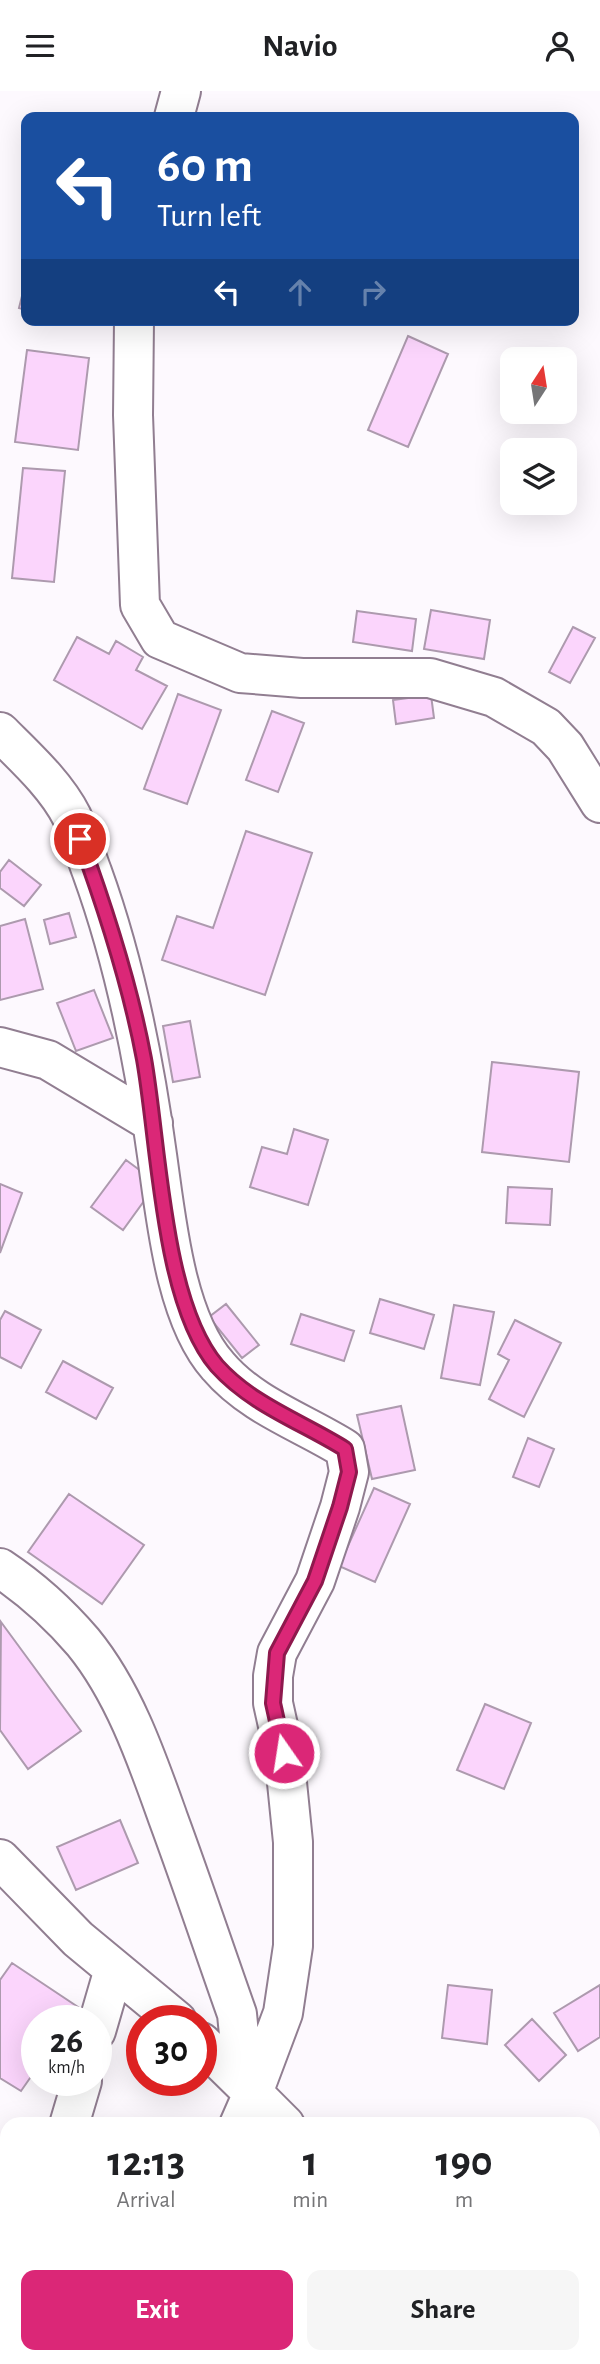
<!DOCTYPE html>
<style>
:root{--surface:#fff;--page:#f6f6f6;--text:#202124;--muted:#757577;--accent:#db2777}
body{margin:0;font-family:"Alegreya Sans",sans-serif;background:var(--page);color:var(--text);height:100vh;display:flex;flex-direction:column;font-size:26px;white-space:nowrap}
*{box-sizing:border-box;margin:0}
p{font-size:23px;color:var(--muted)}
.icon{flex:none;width:38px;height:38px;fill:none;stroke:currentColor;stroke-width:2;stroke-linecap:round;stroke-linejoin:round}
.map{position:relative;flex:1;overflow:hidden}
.sheet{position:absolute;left:0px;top:2026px;width:600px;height:247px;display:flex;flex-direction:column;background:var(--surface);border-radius:21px 21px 0 0;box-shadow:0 7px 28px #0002}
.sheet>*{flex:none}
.hud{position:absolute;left:21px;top:21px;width:558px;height:214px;border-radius:14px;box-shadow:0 7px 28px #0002;background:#1a4fa0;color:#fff;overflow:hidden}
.needle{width:46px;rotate:12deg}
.fabs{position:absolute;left:500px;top:256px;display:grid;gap:14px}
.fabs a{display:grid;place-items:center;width:77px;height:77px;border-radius:14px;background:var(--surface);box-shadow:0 7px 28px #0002;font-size:35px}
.speed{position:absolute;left:21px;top:1914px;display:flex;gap:14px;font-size:35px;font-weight:700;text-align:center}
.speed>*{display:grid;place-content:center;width:91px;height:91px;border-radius:50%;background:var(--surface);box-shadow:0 7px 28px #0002;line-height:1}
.speed small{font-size:18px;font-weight:400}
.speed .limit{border:10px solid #d22;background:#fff;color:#111}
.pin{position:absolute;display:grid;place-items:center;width:60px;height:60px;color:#fff;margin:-30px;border:4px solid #fff;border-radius:50%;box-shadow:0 2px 7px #0007}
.me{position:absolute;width:77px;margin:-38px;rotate:347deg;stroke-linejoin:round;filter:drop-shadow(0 0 5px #0008)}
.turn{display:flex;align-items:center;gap:24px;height:147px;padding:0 21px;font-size:32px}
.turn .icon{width:91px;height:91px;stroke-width:2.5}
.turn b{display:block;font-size:49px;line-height:60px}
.lanes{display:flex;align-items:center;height:66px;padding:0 21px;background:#0003;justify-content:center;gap:35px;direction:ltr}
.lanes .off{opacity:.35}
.eta{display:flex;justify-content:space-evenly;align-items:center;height:119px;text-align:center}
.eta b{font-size:42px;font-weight:700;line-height:49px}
.cta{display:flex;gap:14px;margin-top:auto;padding:14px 21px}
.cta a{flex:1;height:80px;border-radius:14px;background:var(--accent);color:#fff;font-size:28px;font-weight:700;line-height:80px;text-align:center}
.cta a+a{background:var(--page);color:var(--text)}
header{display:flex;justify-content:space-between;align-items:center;height:91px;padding:0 21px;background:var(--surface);font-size:32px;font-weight:700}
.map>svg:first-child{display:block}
</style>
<header><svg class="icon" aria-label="menu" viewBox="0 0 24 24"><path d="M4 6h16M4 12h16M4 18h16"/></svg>Navio<svg class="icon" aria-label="person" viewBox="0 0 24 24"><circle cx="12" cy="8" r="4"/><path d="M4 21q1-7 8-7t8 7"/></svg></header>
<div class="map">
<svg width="600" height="2273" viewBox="0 0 600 2273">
<rect width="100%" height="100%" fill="#fdf9fe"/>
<!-- building -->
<path fill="#fbd5fc" stroke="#ad9aae" stroke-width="2" d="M26 189V219L19 217Z
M408 245 448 263 408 356 368 339Z
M27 259 89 267 78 359 15 351Z
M23 377 65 380 54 491 12 487Z
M431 519 490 529 484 568 424 558Z
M357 520 416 528 412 560 353 551Z
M573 536 595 547 570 592 549 581Z
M77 546 109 563 116 550 143 566 136 579 167 595 142 638 54 589Z
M178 603 221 619 187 713 144 698Z
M431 604 434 627 396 633 393 609Z
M272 620 304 632 278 701 246 689Z
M246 740 312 762 265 904 162 869 177 825 213 837Z
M9 769 41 794 24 815 0 797V781Z
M69 822 76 846 50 853 44 829Z
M25 828 43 898 0 909V835Z
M94 899 113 947 76 960 57 912Z
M190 930 200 986 173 991 163 935Z
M492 971 579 981 569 1071 482 1061Z
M294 1038 328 1049 308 1114 250 1096 262 1056 287 1063Z
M126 1069 157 1092 123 1139 91 1116Z
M0 1093 22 1102 0 1162Z
M508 1096 552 1098 550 1134 506 1132Z
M380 1208 434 1224 424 1258 370 1242Z
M226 1213 259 1254 242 1267 209 1226Z
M454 1214 494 1221 480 1294 441 1287Z
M5 1220 41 1239 21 1277 0 1266V1229Z
M301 1223 354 1240 344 1270 291 1253Z
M515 1229 561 1252 524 1326 489 1308 509 1269 498 1263Z
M63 1270 113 1297 96 1328 46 1301Z
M401 1315 415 1379 372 1388 357 1324Z
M528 1347 554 1358 539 1396 513 1386Z
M374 1397 410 1413 375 1491 339 1475Z
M69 1403 144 1454 102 1513 28 1461Z
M1 1531 81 1640 28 1678 0 1639Z
M485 1613 531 1632 504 1698 457 1679Z
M120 1729 138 1772 76 1799 57 1756Z
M12 1872 78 1916 68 1930H37V1977L21 2000 0 1987V1889Z
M448 1894 492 1899 487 1953 442 1947Z
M600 1894V1946L578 1960 554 1922Z
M532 1928 566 1964 539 1990 505 1954Z
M600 2139V2188L593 2190V2141Z
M7 2231V2266H102L100 2273H0V2251Z
M600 2235V2273H580L577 2266H593V2237Z
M177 2266H273L270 2273H174Z"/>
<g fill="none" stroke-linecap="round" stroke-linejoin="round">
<defs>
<path id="minor" d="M174 26 181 0
M134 229 133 324 140 514 160 548 240 582 302 587H430L494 606 546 636 565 656 600 712
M0 641C25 666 56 694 72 726 80 743 85 763 92 781 125 872 144 968 157 1064 166 1127 175 1227 218 1275 252 1315 302 1331 345 1358L349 1381 340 1416 315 1490 277 1562 273 1585V1612L284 1662 293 1751V1855L283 1922 253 2002 201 1951
M0 956 48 969 153 1032
M0 1477C30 1497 59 1523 83 1551 124 1601 147 1668 168 1727 192 1792 214 1858 237 1923L241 1964 238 1987
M0 1768 78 1848 177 1930
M96 1940 114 1878
M69 2034 82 1990
M239 2034 253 2002 285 2034
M593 2110 600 2108
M0 2221 7 2208
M137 2273 139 2266"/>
</defs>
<!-- minor casing -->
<use href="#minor" stroke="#917e91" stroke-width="42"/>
<!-- minor -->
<use href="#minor" stroke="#fff" stroke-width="38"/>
</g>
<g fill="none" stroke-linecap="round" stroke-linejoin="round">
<defs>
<path id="route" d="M80 748C106 819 130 893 144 968 159 1051 162 1211 217 1275 252 1314 302 1331 345 1358L349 1381 340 1416 315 1490 277 1562 273 1612 284 1662"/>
</defs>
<!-- route casing -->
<use href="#route" stroke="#8e194d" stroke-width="18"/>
<!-- route -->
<use href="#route" stroke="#db2777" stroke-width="12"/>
</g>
</svg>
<div class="fabs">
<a><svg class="needle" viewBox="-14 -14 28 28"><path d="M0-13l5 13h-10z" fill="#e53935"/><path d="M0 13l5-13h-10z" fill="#757577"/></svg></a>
<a><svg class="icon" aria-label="layers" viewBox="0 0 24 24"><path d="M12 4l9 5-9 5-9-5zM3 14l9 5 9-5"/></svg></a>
</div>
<div class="speed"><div>26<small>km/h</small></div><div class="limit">30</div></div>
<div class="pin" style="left:80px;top:748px;background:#d93025"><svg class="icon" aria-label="arrive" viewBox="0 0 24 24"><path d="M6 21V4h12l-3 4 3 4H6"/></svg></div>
<svg class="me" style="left:284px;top:1662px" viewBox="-20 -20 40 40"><circle r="17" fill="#db2777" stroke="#fff" stroke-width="3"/><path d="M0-11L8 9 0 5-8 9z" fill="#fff"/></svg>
<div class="hud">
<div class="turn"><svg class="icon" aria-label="left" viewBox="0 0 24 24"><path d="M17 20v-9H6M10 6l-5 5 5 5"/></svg><div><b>60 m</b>Turn left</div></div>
<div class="lanes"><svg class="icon" aria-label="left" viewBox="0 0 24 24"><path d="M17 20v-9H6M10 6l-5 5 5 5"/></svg><svg class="icon off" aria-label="ahead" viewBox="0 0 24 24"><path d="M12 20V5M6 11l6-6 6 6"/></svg><svg class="icon off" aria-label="right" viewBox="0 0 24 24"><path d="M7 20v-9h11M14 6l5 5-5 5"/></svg></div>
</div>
<section class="sheet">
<div class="eta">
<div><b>12:13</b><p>Arrival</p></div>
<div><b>1</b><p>min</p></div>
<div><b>190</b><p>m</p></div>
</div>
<div class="cta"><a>Exit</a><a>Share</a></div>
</section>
</div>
